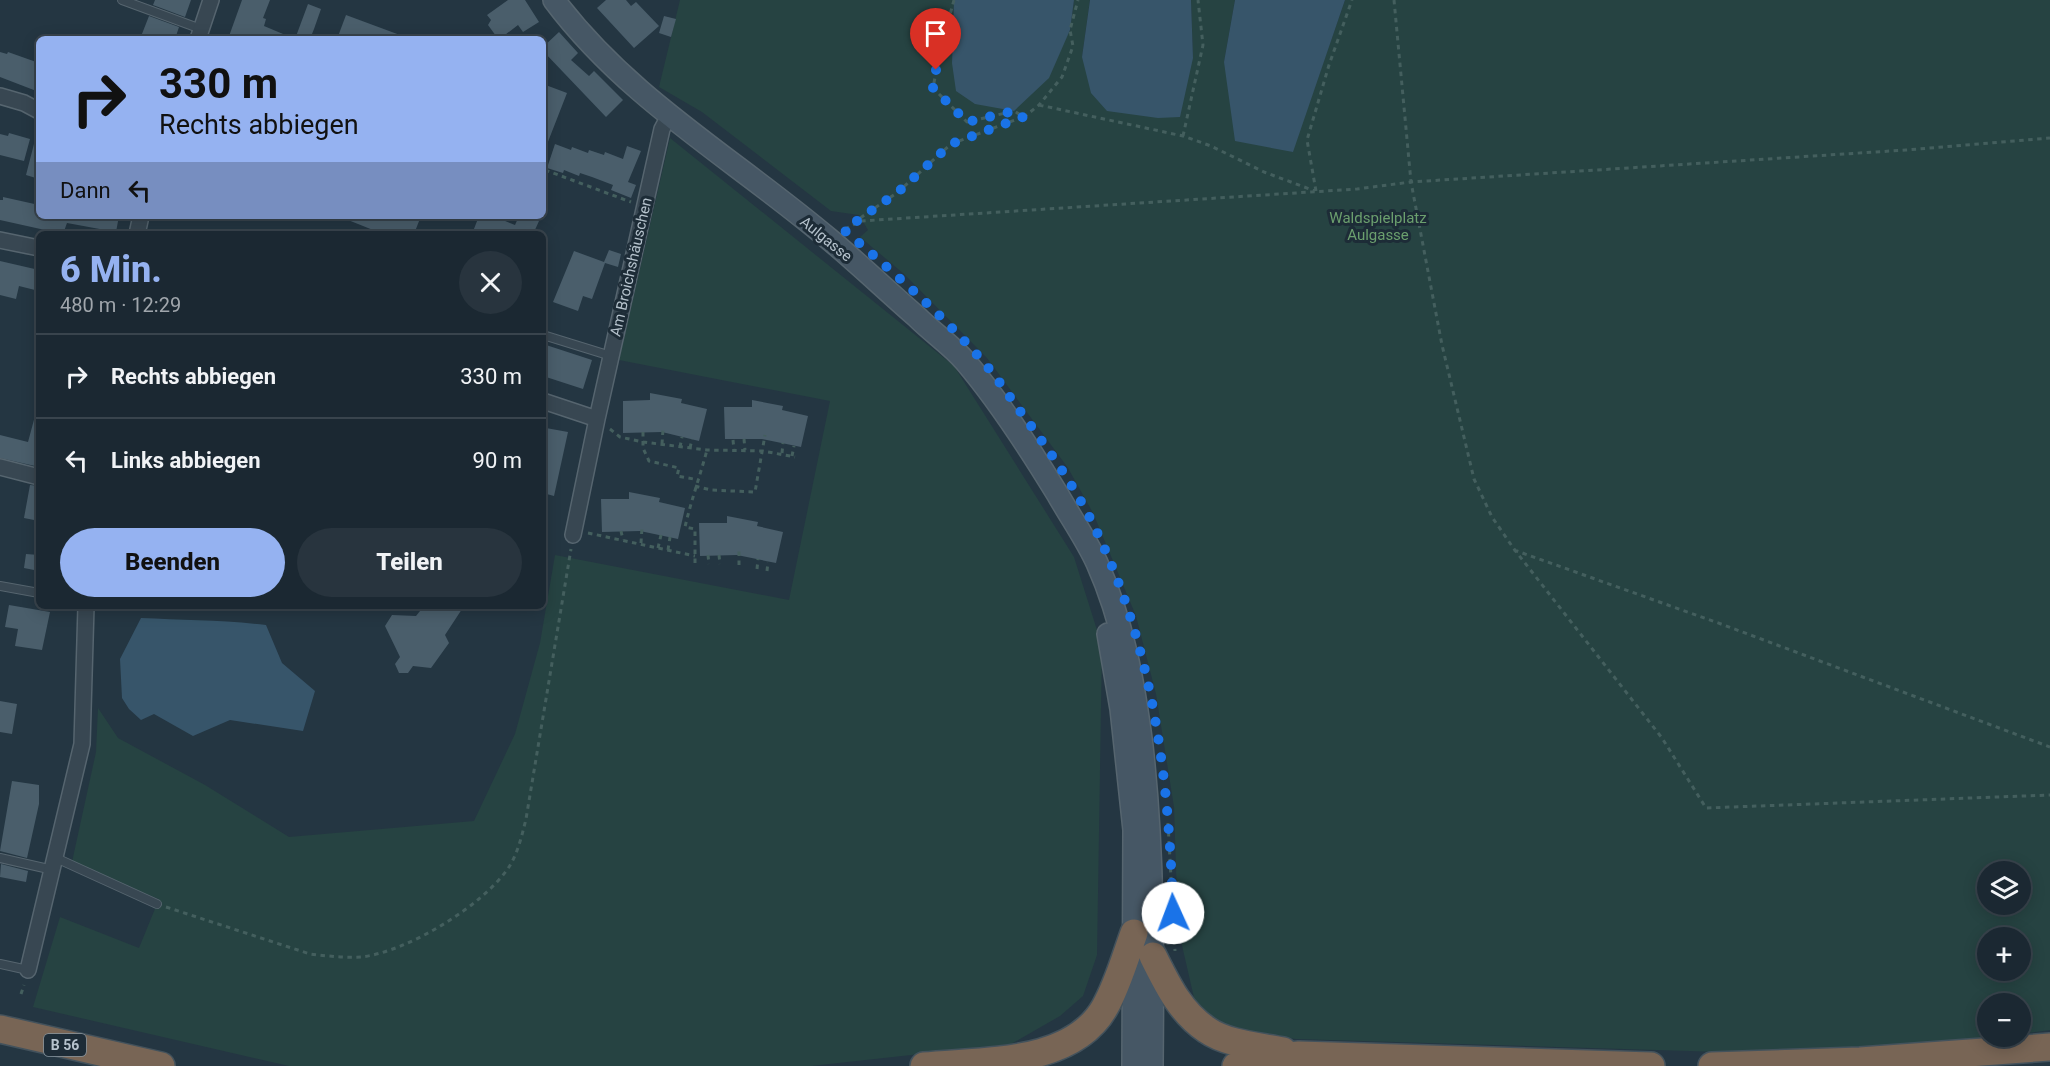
<!DOCTYPE html>
<html lang="de">
<meta charset="utf-8">
<style>
:root{--surface:#1b2832;--page:#28343e;--text:#f1f3f6;--muted:#a0a6ac;--line:#39444d;--accent:#95b2f1}
body{margin:0;font-family:Roboto,sans-serif;background:var(--page);color:var(--text);height:100vh;display:flex;flex-direction:column;font-size:22px;white-space:nowrap}
*{box-sizing:border-box;margin:0}
p{font-size:20px;color:var(--muted)}
.icon{flex:none;width:33px;height:33px;fill:none;stroke:currentColor;stroke-width:2;stroke-linecap:round;stroke-linejoin:round}
.map{position:relative;flex:1;overflow:hidden}
.side{position:absolute;left:36px;top:231px;width:510px;height:378px;display:flex;flex-direction:column;background:var(--surface);border-radius:9px;box-shadow:0 3px 15px #0003,0 0 0 2px var(--line)}
.side>*{flex:none}
.guide{position:absolute;left:36px;top:36px;width:510px;height:183px;border-radius:9px;box-shadow:0 3px 15px #0003,0 0 0 2px var(--line);background:#95b2f1;color:#111;overflow:hidden}
.buttons{position:absolute;left:1977px;top:861px;display:grid;gap:12px}
.buttons a{display:grid;place-items:center;width:54px;height:54px;border-radius:50%;background:var(--surface);box-shadow:0 3px 15px #0003,0 0 0 2px var(--line);font-size:30px}
.pin{position:absolute;display:grid;place-items:center;width:51px;height:51px;color:#fff;margin:-62px -26px;border-radius:50% 50% 50% 0;rotate:-45deg;box-shadow:0 0 6px #0007}
.pin .icon{rotate:45deg}
.me{position:absolute;width:66px;margin:-33px;rotate:358deg;stroke-linejoin:round;filter:drop-shadow(0 0 4px #0008)}
.turn{display:flex;align-items:center;gap:21px;height:126px;padding:0 24px;font-size:27px}
.turn .icon{width:78px;height:78px;stroke-width:2.5}
.turn b{display:block;font-size:42px;line-height:51px}
.then{display:flex;align-items:center;height:57px;padding:0 24px;background:#0003;gap:12px;font-size:22px}
.round{display:grid;place-items:center;flex:none;width:63px;height:63px;border-radius:32px;background:var(--page)}
.overview{display:flex;align-items:center;justify-content:space-between;height:102px;padding:0 24px}
h1{font-size:36px;font-weight:800;line-height:45px;color:var(--accent)}
.action{display:flex;gap:12px;margin-top:auto;padding:12px 24px}
.action a{flex:1;height:69px;border-radius:36px;background:var(--accent);color:#111;font-size:24px;font-weight:800;line-height:69px;text-align:center}
.action a+a{background:var(--page);color:var(--text)}
ul{padding:0;list-style:none}
li{display:flex;align-items:center;gap:18px;height:84px;padding:0 24px;border-top:2px solid var(--line)}
li div{flex:1}
li b{display:block;font-size:22px}
li em{font-style:normal}
.map>svg:first-child{display:block}
</style>
<div class="map">
<svg width="2050" height="1066" viewBox="0 0 2050 1066">
<rect width="100%" height="100%" fill="#243642"/>
<!-- green -->
<path fill="#264342" fill-rule="evenodd" d="M680 0H954L952 63 1070 31 1074 0H1090L1082 57 1193 58 1191 0H1235L1224 62 1292 152 1345 0H2050V1030L2021 1034 2020 1004H1988V1036L2003 1037 1787 1054 1296 1039 1248 1033 1223 1025 1195 1002 1178 928 1174 807 1156 694 1136 616 1093 513 1068 468 987 358 904 274 860 237 868 230 859 215 831 211 702 112 659 87ZM1988 872H2020V904H1988ZM1988 938H2020V970H1988Z
M670 138 954 366 1074 557 1102 646 1097 955 1083 996 1060 1016 1011 1044 811 1066H289L33 1007 60 917 139 948 159 899 97 875 72 862 96 752 98 708 118 738 205 785 289 837 474 821 515 734 540 643 555 555 789 600 830 401 619 360Z"/>
<!-- water -->
<path fill="#37556a" d="M954 0H1074L1070 30 1049 78 1014 111 975 104 956 91 952 63Z
M1090 0H1191L1193 58 1180 117 1158 118 1107 111 1091 93 1082 57Z
M1235 0H1345L1293 152 1235 141 1224 62Z
M141 618C182 620 224 620 266 625L282 663 315 691 303 731 230 720 193 736 154 714 141 720 129 709 122 698 120 659Z"/>
<!-- building -->
<path fill="#4a5e6b" d="M155 0H191L185 17 153 5Z
M242 0H270L263 18 266 19 264 26 295 39H228Z
M508 0H525L539 22 523 32 518 25 501 38 498 34 496 36 488 25 491 20 487 15Z
M606 0H626L631 6 636 2 659 26 634 48 597 8Z
M308 4 321 9 314 29 310 39H295Z
M346 15 408 38 407 39H337Z
M149 16 179 27 175 39H140Z
M664 16 676 19 671 37 659 33Z
M559 32 578 53 571 60 589 76 594 71 623 100 606 117 543 51V47Z
M0 52 7 54 8 52 39 63V92L0 77Z
M543 84 567 93 544 152H543Z
M9 133 30 139 24 161 0 155V134L8 136Z
M35 140 39 141V179L26 175Z
M555 144 571 150 572 147 588 153 589 150 604 155 605 152 623 159 627 146 641 151 628 182 636 185 631 198 611 190 613 185 592 177 580 173 579 176 564 170 563 173 547 168Z
M3 197 39 205V216H119L116 232 67 223 63 234 0 220V200H3Z
M338 216H421L414 234H383Z
M479 216H493L515 225 519 216H525L539 221 534 232 536 234H472Z
M609 250 621 254 618 267 605 263 592 299 583 296 578 311 553 302 574 251 604 262Z
M0 261 39 270V291L19 286 16 299 0 295Z
M543 344 592 360 583 389 543 376Z
M650 393 682 399 681 403 707 409 699 441 662 432 623 433V401L650 400Z
M752 400 783 406 782 410 808 416 801 447 762 439H725L724 407H752Z
M35 416H39V449L35 466 0 458V435L28 442Z
M546 428 568 432 554 496 543 493V442Z
M30 485 39 486V521L24 518Z
M629 492 660 498 659 502 685 508 678 539 640 531 602 532 601 499H629Z
M727 516 758 522 757 526 783 532 776 563 737 555 700 556 699 523H727Z
M26 554 39 555V571L24 568Z
M9 605 50 612 42 650 15 646 18 629 5 627Z
M424 606H464L445 635 449 643 431 668 413 666 408 673H399L395 664 400 657 385 626 392 615 416 616Z
M0 701 17 704 12 734 0 732Z
M12 781 39 785V804L27 858 0 851Z
M1 864 28 871 26 882 0 877Z"/>
<g fill="none" stroke-linecap="round" stroke-linejoin="round">
<defs>
<path id="lane" d="M122 0 201 29
M543 335 611 356
M0 586 39 593
M0 858 53 870
M56 858 157 904
M0 964 28 970"/>
<path id="street" d="M198 39 211 0
M0 96 24 103 39 111
M137 234 141 216
M0 240 39 248
M543 401 597 419
M0 467 39 477
M573 535 597 419 662 129 669 116
M28 970 82 744 86 606"/>
<path id="secondary" d="M554 0C628 99 736 160 829 239 859 264 887 291 917 317 932 332 951 345 965 361 1000 402 1030 449 1058 495 1071 518 1086 539 1097 563 1123 621 1134 684 1142 746 1154 853 1153 959 1152 1066
M1108 634 1121 709 1134 830 1133 1066"/>
<path id="highway" d="M1153 956C1167 984 1180 1012 1207 1030 1227 1044 1259 1046 1283 1051
M0 1029 161 1066
M924 1066C982 1060 1072 1066 1105 1007 1118 984 1125 958 1134 933
M1236 1066 1267 1058 1299 1055 1651 1066
M1712 1066 1860 1061 2050 1047"/>
</defs>
<!-- lane casing -->
<use href="#lane" stroke="#56656f" stroke-width="10"/>
<!-- street casing -->
<use href="#street" stroke="#56656f" stroke-width="18"/>
<!-- secondary casing -->
<use href="#secondary" stroke="#56656f" stroke-width="24"/>
<!-- highway casing -->
<use href="#highway" stroke="#43525c" stroke-width="30"/>
<!-- path -->
<path stroke="#445f5e" stroke-width="3" stroke-dasharray="4.5 4.5" stroke-linecap="butt" d="M954 0 940 51 933 88 967 122 1014 111 1024 117 1039 105 1062 77 1073 46 1070 30 1078 0
M1394 0 1411 182 1442 345 1474 479 1492 517 1514 549 1662 738 1706 808 2050 795
M1039 105 1183 136 1211 146 1264 172 1315 191
M1183 136 1203 45 1198 0
M545 170 631 202
M1316 191 1307 140 1329 65 1352 0
M853 223 898 192 951 144 1023 117
M845 229 861 221 1357 189 1411 182 1906 150 2050 138
M610 429 620 437 643 442 707 450 763 451 795 457
M643 432V448L649 461 679 468 677 476 699 480
M744 439 745 450
M733 440 734 450
M662 444 663 429
M680 447 682 437
M690 448 692 439
M782 453 783 443
M792 456 794 446
M695 486 711 490 755 492 765 435
M621 531 623 540
M588 533 695 556
M641 543 642 527
M658 548 661 535
M668 550 670 537
M1514 550 1721 624 2050 747
M708 555 709 564
M719 555 720 564
M695 563V529L685 527C691 501 700 476 707 450
M739 565V551
M757 569 758 559
M767 571 768 562
M1168 823 1175 951
M166 907 310 954C327 956 344 958 361 957 407 952 483 906 509 867 518 853 522 835 526 819L571 549
M21 994 24 985"/>
<!-- lane -->
<use href="#lane" stroke="#384752" stroke-width="8"/>
<!-- street -->
<use href="#street" stroke="#384752" stroke-width="15"/>
<!-- secondary -->
<use href="#secondary" stroke="#465765" stroke-width="21"/>
<!-- highway -->
<use href="#highway" stroke="#786555" stroke-width="27"/>
</g>
<g fill="none" stroke-linecap="round" stroke-linejoin="round">
<!-- route -->
<path stroke="#1a73e8" stroke-width="10" stroke-dasharray="0 18" d="M936 70 933 88 967 122 1014 111 1023 117 951 144 898 192 844 230C893 272 943 315 985 364 999 380 1010 398 1023 415 1048 449 1073 484 1092 522 1153 644 1169 778 1173 913"/>
</g>
<g text-anchor="middle" dominant-baseline="central" stroke-width="6" stroke-linejoin="round" paint-order="stroke">
<!-- shield labels -->
<rect fill="#1d2c37" stroke="#87959f" stroke-width="1.5" x="44" y="1034" width="42" height="22" rx="4.5"/>
<g font-size="14" font-weight="bold" fill="#b5c2cc">
<text x="65" y="1045">B 56</text>
</g>
<!-- park labels -->
<g font-size="15" fill="#6b9f6e" stroke="#1d2c37">
<text x="1378" y="218">Waldspielplatz<tspan x="1378" dy="17">Aulgasse</tspan></text>
</g>
<!-- street labels -->
<g font-size="15" fill="#b5c2cc" stroke="#1d2c37">
<text transform="translate(826 239) rotate(39)">Aulgasse</text>
<text transform="translate(631 267) rotate(-77)">Am Broichshäuschen</text>
</g>
</g>
</svg>
<div class="buttons">
<a><svg class="icon" aria-label="layers" viewBox="0 0 24 24"><path d="M12 4l9 5-9 5-9-5zM3 14l9 5 9-5"/></svg></a>
<a>+</a>
<a>−</a>
</div>
<div class="pin" style="left:936px;top:70px;background:#d93025"><svg class="icon" aria-label="arrive" viewBox="0 0 24 24"><path d="M6 21V4h12l-3 4 3 4H6"/></svg></div>
<svg class="me" style="left:1173px;top:913px" viewBox="-20 -20 40 40"><circle r="19" fill="#fff"/><path d="M0-13L10 11 0 6-10 11z" fill="#1a73e8"/></svg>
<div class="guide">
<div class="turn"><svg class="icon" aria-label="right" viewBox="0 0 24 24"><path d="M7 20v-9h11M14 6l5 5-5 5"/></svg><div><b>330 m</b>Rechts abbiegen</div></div>
<div class="then">Dann<svg class="icon" aria-label="left" viewBox="0 0 24 24"><path d="M17 20v-9H6M10 6l-5 5 5 5"/></svg></div>
</div>
<section class="side">
<div class="overview"><div><h1>6 Min.</h1><p>480 m · 12:29</p></div><a class="round"><svg class="icon" aria-label="close" viewBox="0 0 24 24"><path d="M6 6l12 12M18 6L6 18"/></svg></a></div>
<ul>
<li><svg class="icon" aria-label="right" viewBox="0 0 24 24"><path d="M7 20v-9h11M14 6l5 5-5 5"/></svg><div><b>Rechts abbiegen</b></div><em>330 m</em></li>
<li><svg class="icon" aria-label="left" viewBox="0 0 24 24"><path d="M17 20v-9H6M10 6l-5 5 5 5"/></svg><div><b>Links abbiegen</b></div><em>90 m</em></li>
</ul>
<div class="action"><a>Beenden</a><a>Teilen</a></div>
</section>
</div>
